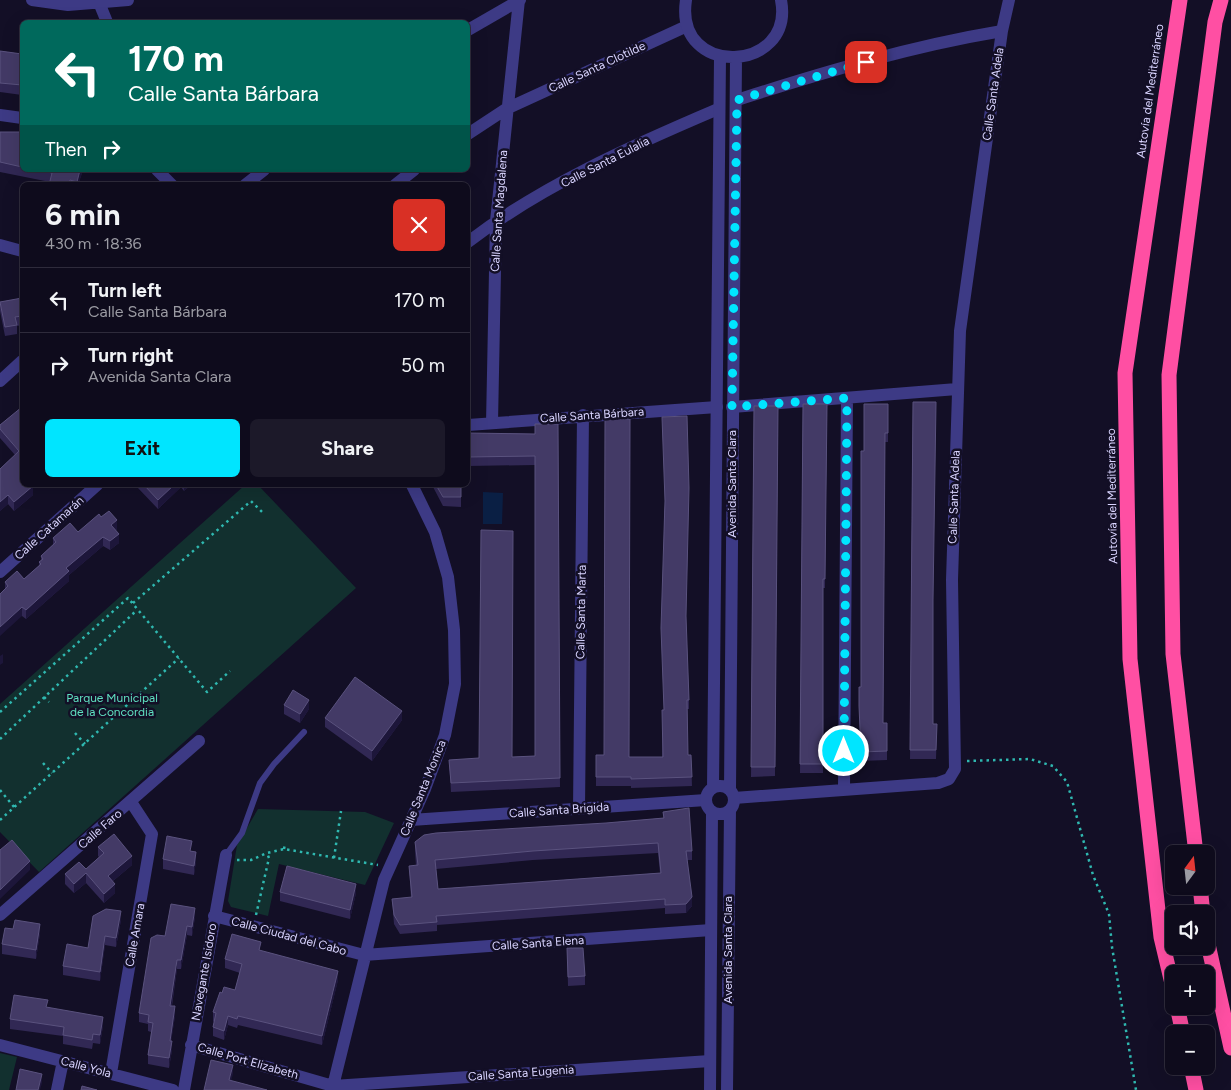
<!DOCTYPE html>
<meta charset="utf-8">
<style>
:root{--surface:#0e0b1c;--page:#1c1929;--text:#f1f3f6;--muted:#9b9ba3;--line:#2e2b3b;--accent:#00e5ff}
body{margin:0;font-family:Figtree,sans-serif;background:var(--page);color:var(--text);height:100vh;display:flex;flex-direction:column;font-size:19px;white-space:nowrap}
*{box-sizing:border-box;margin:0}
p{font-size:16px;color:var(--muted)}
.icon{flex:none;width:28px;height:28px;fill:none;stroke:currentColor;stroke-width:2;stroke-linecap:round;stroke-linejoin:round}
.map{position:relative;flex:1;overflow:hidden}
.panel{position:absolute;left:20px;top:182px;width:450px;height:305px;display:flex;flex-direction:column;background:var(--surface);border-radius:8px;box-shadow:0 5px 20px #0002,0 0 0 1px var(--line)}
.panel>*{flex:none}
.top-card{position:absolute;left:20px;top:20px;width:450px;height:152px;border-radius:8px;box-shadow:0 5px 20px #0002,0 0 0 1px var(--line);background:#00695c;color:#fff;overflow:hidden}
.needle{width:32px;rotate:15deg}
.fabs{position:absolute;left:1165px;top:845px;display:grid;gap:10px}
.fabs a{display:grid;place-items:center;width:50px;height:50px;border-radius:8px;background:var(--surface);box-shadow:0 5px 20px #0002,0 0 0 1px var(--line);font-size:25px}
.pin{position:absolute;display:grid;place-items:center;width:42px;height:42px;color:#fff;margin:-21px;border-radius:10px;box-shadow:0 2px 8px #0006}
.me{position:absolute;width:55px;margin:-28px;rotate:0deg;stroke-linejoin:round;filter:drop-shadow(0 0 4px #0008)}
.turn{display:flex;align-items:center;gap:18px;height:105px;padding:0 25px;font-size:22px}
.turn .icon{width:65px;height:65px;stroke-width:2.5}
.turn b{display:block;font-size:35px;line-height:42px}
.then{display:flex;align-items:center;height:48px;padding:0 25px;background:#0003;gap:10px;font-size:19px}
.round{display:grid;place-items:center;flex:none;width:52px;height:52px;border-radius:8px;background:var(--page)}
.summary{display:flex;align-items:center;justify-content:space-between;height:85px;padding:0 25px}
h1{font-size:30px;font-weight:700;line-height:38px}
.primary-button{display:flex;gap:10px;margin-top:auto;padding:10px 25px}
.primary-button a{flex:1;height:58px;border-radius:8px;background:var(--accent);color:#111;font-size:20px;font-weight:700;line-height:58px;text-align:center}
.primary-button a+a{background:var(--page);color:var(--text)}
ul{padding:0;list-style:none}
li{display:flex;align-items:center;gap:15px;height:65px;padding:0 25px;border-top:1px solid var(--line)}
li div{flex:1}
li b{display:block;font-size:19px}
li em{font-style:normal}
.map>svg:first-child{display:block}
</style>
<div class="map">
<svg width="1231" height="1090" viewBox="0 0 1231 1090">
<rect width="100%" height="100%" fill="#130f26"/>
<!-- green -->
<path fill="#12302f" d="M245 485H258L356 588 39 872 0 832V704Z
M258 809 365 812 394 823 365 885 279 864 268 916 231 907 228 901 237 845Z
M0 1053 17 1057 9 1090H0Z"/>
<!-- water -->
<path fill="#0a1f44" d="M483 492 503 493 502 524H483Z"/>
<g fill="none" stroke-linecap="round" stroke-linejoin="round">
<!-- path -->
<path stroke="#2fb8b0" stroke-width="2.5" stroke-dasharray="2.5 4" stroke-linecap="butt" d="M133 603 251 501 263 513
M131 693 136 698
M44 697 49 702
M0 712 128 598 207 692 230 671
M75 733 85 744
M0 739 137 610
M967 761 1030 759 1053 766 1067 782 1093 875 1109 914 1112 947 1136 1090
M43 763 52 773
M0 790 14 807
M0 820 179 658
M284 849 285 844
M334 858 341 811
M237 860H251L267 853 284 849 378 865
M256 915 269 858 267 853"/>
<!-- service -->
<path stroke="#3d3a85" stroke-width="6" d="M226 855 242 833 260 783 274 764 304 732"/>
<!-- minor -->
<path stroke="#3d3a85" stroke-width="12" d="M32 0 68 5 128 0
M98 0 107 22
M468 30 520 0
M737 100C824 72 912 46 1002 31
M0 115 22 118
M468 134 506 109 687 26
M157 170 172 185
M245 185 264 170
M395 185 414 170
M468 242C543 185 631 146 718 109
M0 245 22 251
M0 381 22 361
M732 407 957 389
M492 423 496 221 519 0
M468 425 717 407
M0 572 97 485
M844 790 847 398
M734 798 938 783 949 779 955 769 952 580 960 331 1002 31 1009 0
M579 809 583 415
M411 820 706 800
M0 915 199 741
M214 916 364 955 711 930
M0 1045 173 1090
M191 1045 333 1086 710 1061
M111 1073 152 834 131 802
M57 1090 63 1061
M184 1090 226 855
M332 1090 384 880 425 789 445 735 455 684 454 630 448 577 435 532 412 485"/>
<!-- tertiary -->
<path stroke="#3d3a85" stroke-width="12" d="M686 0C674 79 795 73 781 0
M706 800a14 14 0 1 1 28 0a14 14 0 1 1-28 0Z
M713 788 720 57
M730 790 736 58
M710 1090 712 812
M727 1090 730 810"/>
<!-- motorway -->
<path stroke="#ff4fa3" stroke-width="15" d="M1196 854 1173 654 1169 375 1215 22 1221 0
M1200 886 1203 914
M1206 935 1231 1048
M1174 992 1161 937 1130 659 1125 373 1180 0
M1177 1006 1183 1034
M1191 1066 1196 1090"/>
</g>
<!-- wall -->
<path fill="#312854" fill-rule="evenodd" d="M0 51 22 54V95L0 92Z
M0 132 22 145V170H82V173L78 185H49L50 182 0 172Z
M22 298V325L17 326V334L5 336 0 311V302Z
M913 402 933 724H937L936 759H910Z
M803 404H827L825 588H823V773H800Z
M888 404V442H885L883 723H887V760L861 761 859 715V687H861L864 451Z
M754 406H778L775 776 751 777Z
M22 407V485L33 495 14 511 8 504 0 511V469L15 455 0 438V425Z
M558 424 560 787 451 792 449 760 535 756V465L468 466V433L535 434Z
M138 485H191L184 491 181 487 158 509 138 488Z
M432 485H461V507L443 506Z
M664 506 686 620 689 700V709H687L688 755H691L692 786 631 788V786H596V755L629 757H662L664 710Z
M101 517 117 529 116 530 119 543 110 550 103 546 69 575V581L26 619 22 616 5 589V582L24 579 39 566V562L41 561V556L53 545V538L78 532Z
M284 705 309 709 300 723 284 714Z
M325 718 402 720 372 761 325 727Z
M663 812 692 851V860H687L692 906 686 913 665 914V908L437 925V931L400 934 394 924 392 899 411 898 409 866H416L415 851V842L663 818ZM658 853 660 873 438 889 436 869 533 860Z
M98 847 132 865 113 881 115 893 104 903 86 883 74 893 65 884V874L86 869 99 857 98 856Z
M192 851 196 861 194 875 163 869V859Z
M280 892 356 893 350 919 280 901Z
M195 917 192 936 187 935 181 969H177L172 1006 175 1016 171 1041 172 1050 169 1068 148 1064V1055L151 1032 148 1031V1024L139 1022V1013L165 936Z
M121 920 116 947 105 945 100 981 63 975V966L88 948Z
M40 933 36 959 2 954V944Z
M567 948 585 976V985L568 986Z
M261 951 338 980 322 1045 238 1025 237 1028 228 1025 224 1040 213 1036V1027L214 1022 213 1021V1012L235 990 240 973 225 968V959Z
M48 1007 103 1026 100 1044 93 1043 92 1049 63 1044V1036L10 1029V1019Z"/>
<!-- shaded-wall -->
<path fill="#1d163a" d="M80 170H82V173L78 185H77V182Z
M174 485H181V487L158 509V500Z
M184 485H191L184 491Z
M33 486V495L14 511V502Z
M8 495V504L0 511V502Z
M117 520V529L111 534V525Z
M119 534V543L110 550V541Z
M103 537V546L69 575V581L26 619V610L66 568Z
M22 607V616L0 636V627Z
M3 654V663L0 665V656Z
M309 700V709L300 723V714Z
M402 711V720L372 761V751Z
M196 852V861L194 875V866Z
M132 856V865L108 885V876Z
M30 861V870L0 899V890Z
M86 873V883L74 893V884Z
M115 884V893L104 903V894Z
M356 884V893L350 919V910Z
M692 897V906L686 913V904Z
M195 908V917L192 936V927Z
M121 911V920L116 947V938Z
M40 924V933L36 959V950Z
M187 926V935L181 969V960Z
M105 936V945L100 981V972Z
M177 960V969L170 1015V1006Z
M338 971V980L322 1045V1036Z
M175 1006V1016L170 1050V1041Z
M228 1016V1025L224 1040V1031Z
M103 1017V1026L100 1044V1035Z
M172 1041V1050L169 1068V1058Z
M233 1065V1074L229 1089V1080Z
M42 1074V1083L40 1090H38Z"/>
<!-- building -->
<path fill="#433a66" stroke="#5a527e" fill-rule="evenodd" d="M0 51 22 54V85L0 83Z
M0 132H21V145H22V167L0 162Z
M38 170H80L77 182 70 180 68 185H49L52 173Z
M22 298V316L15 317 17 325 5 327 0 302Z
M913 402H936L933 600V724H937L936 750H910Z
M803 404H827L825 579H823V764H800Z
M864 404H888V433H885L883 723H887V751L861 752 859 706V687H861V451H864Z
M754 406H778L775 767H751Z
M22 407V485L33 486 14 502 8 495 0 502V469L19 451 0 429V425Z
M687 416 689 488 686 616 689 700H687L688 755H691L692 777 631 779V777H596V755H604L605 419H630L629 757H663L662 710H664L661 628 665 501 662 417Z
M535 424H558L560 778 451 783 449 760 479 758 481 530 513 531 512 757 535 756V456L468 457V433L535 434Z
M144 485H174L158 500Z
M436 485H461V497H443Z
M109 511 117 520 111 525 119 534 110 541 103 537 66 568 69 571 26 610 22 607 0 627V594L8 586 5 582 17 571 24 579 41 564 39 562 43 559 41 556 56 542 53 538 70 523 78 532 99 514 101 517Z
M355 677 402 711 372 751 325 718Z
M293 690 309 700 300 714 284 705Z
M689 808 692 851H686L692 897 686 904 665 905V899L436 916 437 922 400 925 394 915 392 899 412 897 409 866 418 865 415 842 424 835 436 833 606 823 664 818 663 812ZM658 843 661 873 438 889 435 860 533 851Z
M114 834 132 856 108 876 115 884 104 894 86 873 74 884 65 874 79 862 86 869 104 853 98 847Z
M167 836 192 841 190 851 196 852 194 866 163 859Z
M12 840 30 861 0 890V850Z
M287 866 356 884 350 910 280 892Z
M171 904 195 908 192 927 187 926 181 960H177L170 1006H175L170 1041H172L169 1058 148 1055 153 1023 148 1022 149 1015 139 1013 151 938 157 935 165 936Z
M106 909 121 911 116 938 105 936 100 972 63 966 67 944 88 948 93 916Z
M15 920 40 924 36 950 2 944 5 928 13 929Z
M232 934 261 942 259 950 338 971 322 1036 238 1016 237 1019 228 1016 224 1031 213 1027 216 1013 213 1012 220 992 222 993 224 987 235 990 242 964 225 959Z
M567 948H583L585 976 568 977Z
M14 995 48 1000 46 1007 103 1017 100 1035 93 1034 92 1040 63 1035 64 1027 10 1019Z
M211 1060 233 1065 229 1080 267 1090H204Z
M20 1069 42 1074 38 1090H16Z
M82 1086 97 1090H81Z"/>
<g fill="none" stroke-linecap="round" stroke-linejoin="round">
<!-- route -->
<path stroke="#00e5ff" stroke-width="9" stroke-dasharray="0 16.2" d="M844 751 847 398 732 407 737 100 866 62"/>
</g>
<g text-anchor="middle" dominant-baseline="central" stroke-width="5" stroke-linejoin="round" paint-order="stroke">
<!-- street labels -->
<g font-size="12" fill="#d9d4ff" stroke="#130f26">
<text transform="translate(597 67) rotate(-25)">Calle Santa Clotilde</text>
<text transform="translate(1150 91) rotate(-82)">Autovía del Mediterráneo</text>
<text transform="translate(993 94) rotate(-82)">Calle Santa Adela</text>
<text transform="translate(605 162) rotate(-27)">Calle Santa Eulalia</text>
<text transform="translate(499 211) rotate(-86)">Calle Santa Magdalena</text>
<text transform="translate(592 415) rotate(-4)">Calle Santa Bárbara</text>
<text transform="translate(732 484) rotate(-90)">Avenida Santa Clara</text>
<text transform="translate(1112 496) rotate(-91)">Autovía del Mediterráneo</text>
<text transform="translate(954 497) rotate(-88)">Calle Santa Adela</text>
<text transform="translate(49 528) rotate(-42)">Calle Catamarán</text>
<text transform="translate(581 612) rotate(-89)">Calle Santa Marta</text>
<text transform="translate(423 788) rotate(-68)">Calle Santa Monica</text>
<text transform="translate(559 810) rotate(-4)">Calle Santa Brigida</text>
<text transform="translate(100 829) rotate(-41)">Calle Faro</text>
<text transform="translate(135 935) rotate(-80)">Calle Amara</text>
<text transform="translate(289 936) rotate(15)">Calle Ciudad del Cabo</text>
<text transform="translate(538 943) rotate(-4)">Calle Santa Elena</text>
<text transform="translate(728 950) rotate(-90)">Avenida Santa Clara</text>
<text transform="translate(204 972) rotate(-80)">Navegante Isidoro</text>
<text transform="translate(248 1061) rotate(16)">Calle Port Elizabeth</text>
<text transform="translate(86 1067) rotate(15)">Calle Yola</text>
<text transform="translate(521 1073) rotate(-4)">Calle Santa Eugenia</text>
</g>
<!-- park labels -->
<g font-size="12" fill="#5fe0c0" stroke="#130f26">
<text x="112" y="698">Parque Municipal<tspan x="112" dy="14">de la Concordia</tspan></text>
</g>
</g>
</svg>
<div class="fabs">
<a><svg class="needle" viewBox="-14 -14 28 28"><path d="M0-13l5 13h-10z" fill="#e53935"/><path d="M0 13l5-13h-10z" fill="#9b9ba3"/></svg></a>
<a><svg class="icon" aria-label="sound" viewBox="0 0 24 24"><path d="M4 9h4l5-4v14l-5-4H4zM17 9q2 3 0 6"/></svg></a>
<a>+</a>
<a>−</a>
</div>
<div class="pin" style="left:866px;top:62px;background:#d93025"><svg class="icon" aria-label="arrive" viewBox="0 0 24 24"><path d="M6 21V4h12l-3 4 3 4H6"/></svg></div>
<svg class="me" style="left:844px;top:751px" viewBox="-20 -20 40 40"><circle r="17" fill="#00e5ff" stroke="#fff" stroke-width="3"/><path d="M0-11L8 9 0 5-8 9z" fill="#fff"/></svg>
<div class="top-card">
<div class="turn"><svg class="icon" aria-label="left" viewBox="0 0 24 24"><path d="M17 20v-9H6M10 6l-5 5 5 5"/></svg><div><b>170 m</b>Calle Santa Bárbara</div></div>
<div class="then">Then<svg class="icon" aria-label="right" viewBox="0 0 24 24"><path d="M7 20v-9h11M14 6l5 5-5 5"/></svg></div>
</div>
<section class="panel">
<div class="summary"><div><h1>6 min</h1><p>430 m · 18:36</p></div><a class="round" style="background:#d93025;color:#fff"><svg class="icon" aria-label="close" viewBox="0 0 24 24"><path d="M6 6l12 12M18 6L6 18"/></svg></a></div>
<ul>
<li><svg class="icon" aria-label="left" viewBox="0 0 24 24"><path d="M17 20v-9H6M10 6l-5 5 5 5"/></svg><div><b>Turn left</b><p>Calle Santa Bárbara</p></div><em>170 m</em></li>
<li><svg class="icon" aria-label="right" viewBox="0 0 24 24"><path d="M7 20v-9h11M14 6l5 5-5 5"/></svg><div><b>Turn right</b><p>Avenida Santa Clara</p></div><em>50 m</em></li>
</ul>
<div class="primary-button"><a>Exit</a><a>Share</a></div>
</section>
</div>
